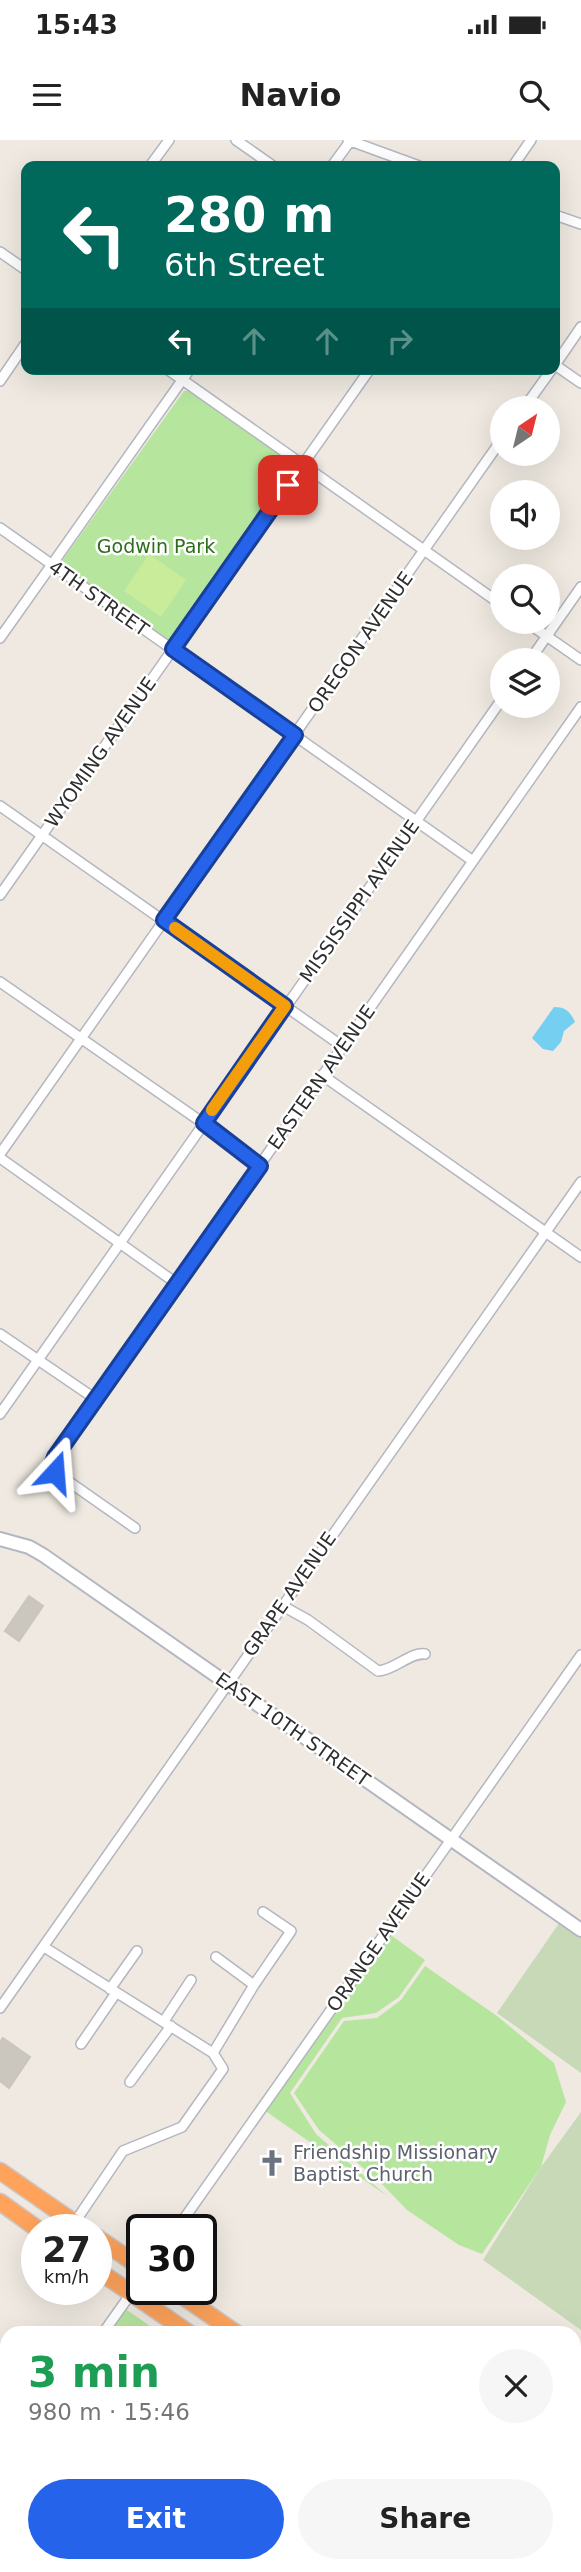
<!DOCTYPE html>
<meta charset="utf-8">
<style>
:root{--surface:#fff;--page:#f6f6f6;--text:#222;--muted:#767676;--accent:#2563eb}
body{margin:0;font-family:"DejaVu Sans",sans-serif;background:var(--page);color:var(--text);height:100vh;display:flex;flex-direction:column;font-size:26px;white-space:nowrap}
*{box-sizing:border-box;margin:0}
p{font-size:23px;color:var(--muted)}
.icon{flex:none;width:38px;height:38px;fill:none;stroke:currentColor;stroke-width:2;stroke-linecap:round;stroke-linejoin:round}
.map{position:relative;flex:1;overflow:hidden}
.drawer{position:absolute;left:0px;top:2186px;width:581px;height:247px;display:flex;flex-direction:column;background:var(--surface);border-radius:21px 21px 0 0;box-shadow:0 7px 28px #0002}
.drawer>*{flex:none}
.top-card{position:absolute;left:21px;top:21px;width:539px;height:214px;border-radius:14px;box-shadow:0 7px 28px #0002;background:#00695c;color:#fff;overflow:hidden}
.needle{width:46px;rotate:35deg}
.controls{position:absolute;left:490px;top:256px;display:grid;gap:14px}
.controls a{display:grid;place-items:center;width:70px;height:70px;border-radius:50%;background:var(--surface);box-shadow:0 7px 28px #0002;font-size:35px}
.speed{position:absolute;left:21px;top:2074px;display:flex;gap:14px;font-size:35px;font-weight:700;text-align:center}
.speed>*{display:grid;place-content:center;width:91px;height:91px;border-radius:50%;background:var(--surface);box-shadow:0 7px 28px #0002;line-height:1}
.speed small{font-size:18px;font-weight:400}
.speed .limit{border:4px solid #111;border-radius:10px;background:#fff;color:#111}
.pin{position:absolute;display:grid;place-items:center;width:60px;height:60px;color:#fff;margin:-30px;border-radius:14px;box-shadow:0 4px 10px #0006}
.me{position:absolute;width:77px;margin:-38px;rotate:19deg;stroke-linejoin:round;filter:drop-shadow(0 0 5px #0008)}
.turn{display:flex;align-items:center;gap:24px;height:147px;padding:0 28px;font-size:32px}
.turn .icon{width:91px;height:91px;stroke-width:2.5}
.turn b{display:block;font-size:49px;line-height:60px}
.lanes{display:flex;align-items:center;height:66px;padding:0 28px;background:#0003;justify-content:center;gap:35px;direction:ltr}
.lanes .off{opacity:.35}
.round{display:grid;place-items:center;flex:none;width:74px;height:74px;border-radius:37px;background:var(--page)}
.summary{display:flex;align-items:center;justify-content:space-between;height:119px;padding:0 28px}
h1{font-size:42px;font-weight:700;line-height:52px;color:#1e9e55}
.action{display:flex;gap:14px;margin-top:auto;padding:14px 28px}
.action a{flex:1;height:80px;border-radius:42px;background:var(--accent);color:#fff;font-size:28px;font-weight:700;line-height:80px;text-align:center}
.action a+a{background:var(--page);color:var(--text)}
.status{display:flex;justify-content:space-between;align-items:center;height:49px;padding:0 35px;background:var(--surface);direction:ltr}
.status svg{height:19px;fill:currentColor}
header{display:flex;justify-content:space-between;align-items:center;height:91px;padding:0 28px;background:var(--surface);font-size:32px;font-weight:700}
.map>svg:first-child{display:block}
</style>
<div class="status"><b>15:43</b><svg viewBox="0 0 49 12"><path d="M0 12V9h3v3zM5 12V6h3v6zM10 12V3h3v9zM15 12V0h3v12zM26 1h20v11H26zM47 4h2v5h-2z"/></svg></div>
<header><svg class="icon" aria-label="menu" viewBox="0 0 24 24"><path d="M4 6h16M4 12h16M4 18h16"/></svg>Navio<svg class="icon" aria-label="search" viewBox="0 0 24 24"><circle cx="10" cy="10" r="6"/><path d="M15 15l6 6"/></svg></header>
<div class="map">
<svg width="581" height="2432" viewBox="0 0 581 2432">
<rect width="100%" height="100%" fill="#efe9e1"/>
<!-- green -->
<path fill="#b6e59e" d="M184 251H190L295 326 176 498 167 500 64 428 62 421Z
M388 1793 425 1820 399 1857 376 1873 342 1878 290 1953 316 1994 387 2056 264 1970Z
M425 1826 497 1876 554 1923 566 1962 550 1995 541 2027 482 2114 459 2105 407 2070 380 2042 319 1990 294 1953 344 1881 377 1878 401 1860Z
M124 2168 160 2193H110Z
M123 2426H286L281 2432H129Z"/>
<!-- cemetery -->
<path fill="#c8d9b8" d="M560 1782 581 1797V1933L497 1873Z
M581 1972V2190L483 2120 541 2027Z"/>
<!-- pitch -->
<path fill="#c9ec9a" d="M149 414 186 440 161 477 124 451Z"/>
<!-- water -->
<path fill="#75cff0" d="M554 867C565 867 570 871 575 882L564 891 561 902 553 911 543 909 532 898Z"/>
<!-- building -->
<path fill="#cbc7bf" stroke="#cbc5ba" stroke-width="2" d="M29 1456 43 1466 19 1501 5 1491Z
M3 1898 30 1917 9 1948 0 1941V1902Z"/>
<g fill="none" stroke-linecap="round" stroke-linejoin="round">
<defs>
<path id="street" d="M236 0 273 26
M348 0 419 26
M150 26 169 0
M332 26 351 0
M513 26 531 0
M555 75 581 84
M0 112 26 130
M581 187 555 225 581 243
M167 229 502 465
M0 241 26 203
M524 268 552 229
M0 388 473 721
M525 481 581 520
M0 498 190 229
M530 520 581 447
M0 666 342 906
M0 755 370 229
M0 842 203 983 260 1026
M322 935 581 1117
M0 1014 502 299
M0 1018 176 1143
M0 1194 94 1258
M0 1274 502 559
M135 1388 55 1332 52 1325 55 1317 581 567
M281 1465 308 1480 378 1531C395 1530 410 1512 425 1514
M44 1807 213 1913 223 1929 182 1987 123 2011 75 2082
M216 1817 254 1845
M110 1849 137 1811
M0 1868 581 1042
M164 1881 191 1840
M81 1904 116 1853
M213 1913 254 1845 291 1791 263 1772
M130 1942 171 1886
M176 2090 581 1515
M103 2193 142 2138
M0 2340 7 2330
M406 2432 410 2426"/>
<path id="secondary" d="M0 1399 29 1407 43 1415 581 1790"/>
<path id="highway" d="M0 2031 85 2090
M0 2062 39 2090
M96 2097 142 2128
M96 2129 189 2193
M172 2149 236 2193
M574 2424 581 2429
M528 2426 537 2432"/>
</defs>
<!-- street casing -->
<use href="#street" stroke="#b4b7c1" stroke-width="12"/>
<!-- secondary casing -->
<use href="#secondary" stroke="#b4b7c1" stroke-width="16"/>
<!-- highway casing -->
<use href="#highway" stroke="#c9c9c9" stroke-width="19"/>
<!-- street -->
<use href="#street" stroke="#fff" stroke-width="9"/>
<!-- secondary -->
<use href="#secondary" stroke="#fff" stroke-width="12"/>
<!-- highway -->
<use href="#highway" stroke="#ffa35c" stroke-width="16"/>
</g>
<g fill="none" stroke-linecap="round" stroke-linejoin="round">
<defs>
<path id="route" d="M55 1332 52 1325 55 1317 260 1026 204 983 285 866 164 780 295 595 173 509 288 345"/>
</defs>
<!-- route casing -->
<use href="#route" stroke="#184099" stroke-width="18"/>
<!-- route -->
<use href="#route" stroke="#2563eb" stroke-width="12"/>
<!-- slow -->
<path stroke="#f59e0b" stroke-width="12" d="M175 788 285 866 212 970"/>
</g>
<!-- icons -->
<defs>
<symbol id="church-bare" viewBox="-9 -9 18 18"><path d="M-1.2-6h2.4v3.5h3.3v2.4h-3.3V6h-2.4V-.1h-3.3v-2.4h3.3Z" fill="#6b7280" stroke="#fff" stroke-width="2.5" paint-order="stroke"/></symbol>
</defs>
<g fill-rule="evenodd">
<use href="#church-bare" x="253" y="2004" width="38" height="38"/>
</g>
<g text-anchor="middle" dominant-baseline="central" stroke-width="5" stroke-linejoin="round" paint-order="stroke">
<!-- park labels -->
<g font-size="19" fill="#2c6e1b" stroke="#fff">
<text x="156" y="406">Godwin Park</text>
</g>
<!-- street labels -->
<g font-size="19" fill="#2e2e2e" stroke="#fff">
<text transform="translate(99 458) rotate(35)">4TH STREET</text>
<text transform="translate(360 502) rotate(-55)">OREGON AVENUE</text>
<text transform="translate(100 612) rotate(-55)">WYOMING AVENUE</text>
<text transform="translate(359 761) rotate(-55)">MISSISSIPPI AVENUE</text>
<text transform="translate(321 937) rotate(-55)">EASTERN AVENUE</text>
<text transform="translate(289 1454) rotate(-55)">GRAPE AVENUE</text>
<text transform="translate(293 1589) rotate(35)">EAST 10TH STREET</text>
<text transform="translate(378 1802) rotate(-55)">ORANGE AVENUE</text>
</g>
<!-- worship labels -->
<g font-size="19" fill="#5b616d" stroke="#fff" text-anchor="start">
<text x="293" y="2012">Friendship Missionary<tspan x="293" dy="22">Baptist Church</tspan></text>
</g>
</g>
</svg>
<div class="controls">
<a><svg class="needle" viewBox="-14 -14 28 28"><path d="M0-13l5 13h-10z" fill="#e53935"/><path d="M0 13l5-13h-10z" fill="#767676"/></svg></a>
<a><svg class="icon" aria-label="sound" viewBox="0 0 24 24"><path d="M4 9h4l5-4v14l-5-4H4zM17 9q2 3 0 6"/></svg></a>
<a><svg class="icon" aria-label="search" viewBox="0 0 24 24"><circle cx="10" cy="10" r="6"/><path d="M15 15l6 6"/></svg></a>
<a><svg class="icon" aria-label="layers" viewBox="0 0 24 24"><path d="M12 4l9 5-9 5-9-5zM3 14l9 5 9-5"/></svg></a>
</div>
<div class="speed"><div>27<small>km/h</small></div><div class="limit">30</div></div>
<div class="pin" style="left:288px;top:345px;background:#d93025"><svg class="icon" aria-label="arrive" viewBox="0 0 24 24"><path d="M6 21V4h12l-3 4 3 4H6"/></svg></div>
<svg class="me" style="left:55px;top:1332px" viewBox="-20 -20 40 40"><path d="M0-17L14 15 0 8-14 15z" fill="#2563eb" stroke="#fff" stroke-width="4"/></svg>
<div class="top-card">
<div class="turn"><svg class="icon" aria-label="left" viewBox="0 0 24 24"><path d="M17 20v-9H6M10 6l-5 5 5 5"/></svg><div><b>280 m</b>6th Street</div></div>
<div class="lanes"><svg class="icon" aria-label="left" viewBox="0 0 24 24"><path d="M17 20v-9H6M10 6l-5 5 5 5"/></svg><svg class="icon off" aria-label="ahead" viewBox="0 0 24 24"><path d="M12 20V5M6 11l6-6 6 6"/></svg><svg class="icon off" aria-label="ahead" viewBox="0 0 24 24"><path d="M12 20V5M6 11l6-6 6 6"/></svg><svg class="icon off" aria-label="right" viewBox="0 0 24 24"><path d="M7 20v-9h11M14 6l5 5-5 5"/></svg></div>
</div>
<section class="drawer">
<div class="summary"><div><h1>3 min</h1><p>980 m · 15:46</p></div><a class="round"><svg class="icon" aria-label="close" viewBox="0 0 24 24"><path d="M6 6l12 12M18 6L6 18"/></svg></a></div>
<div class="action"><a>Exit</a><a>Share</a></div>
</section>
</div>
